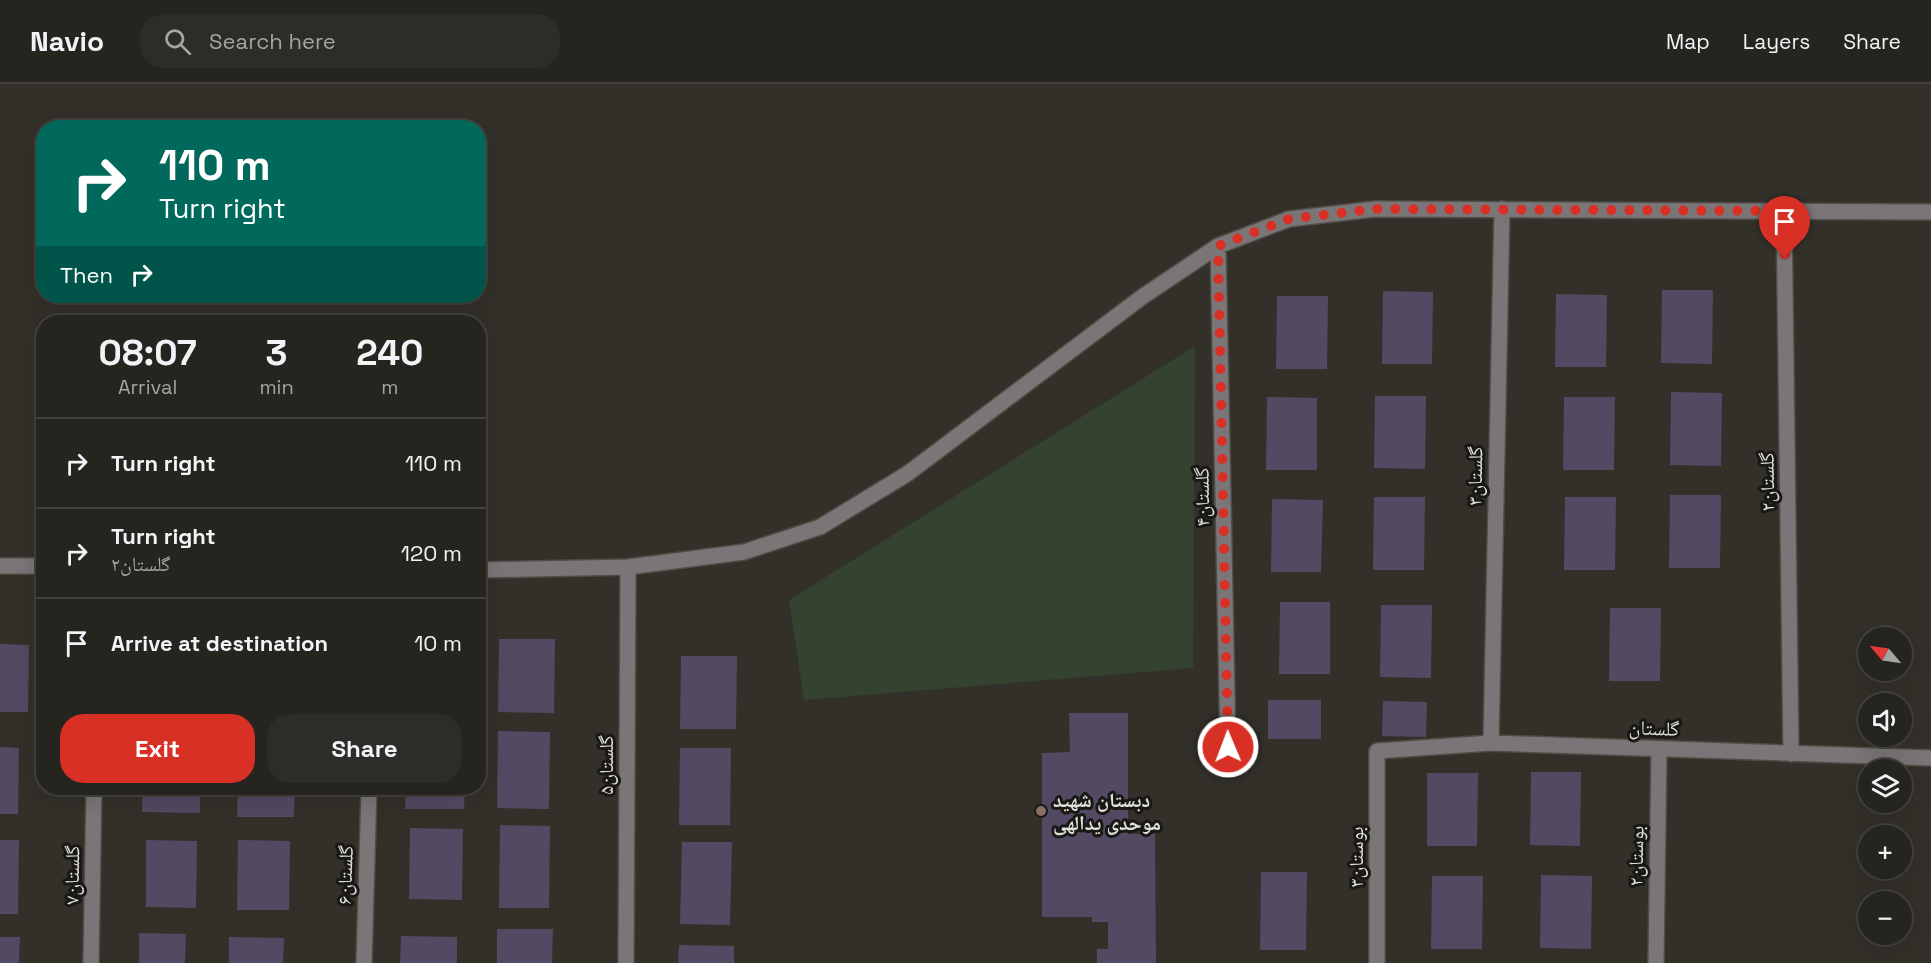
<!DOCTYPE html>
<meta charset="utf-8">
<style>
:root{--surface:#26241f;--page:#2e2c28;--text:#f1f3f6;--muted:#a4a4a4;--line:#42413d;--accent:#d93025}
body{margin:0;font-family:"Space Grotesk","Noto Naskh Arabic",sans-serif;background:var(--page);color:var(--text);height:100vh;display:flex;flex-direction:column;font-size:22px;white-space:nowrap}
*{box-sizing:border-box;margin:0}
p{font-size:20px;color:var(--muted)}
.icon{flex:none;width:33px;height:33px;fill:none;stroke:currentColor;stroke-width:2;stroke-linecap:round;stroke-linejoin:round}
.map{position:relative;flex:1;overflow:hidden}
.sheet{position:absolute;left:36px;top:231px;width:450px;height:480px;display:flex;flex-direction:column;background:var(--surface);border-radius:24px;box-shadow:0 6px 24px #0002,0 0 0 2px var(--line)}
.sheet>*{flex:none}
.banner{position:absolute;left:36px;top:36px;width:450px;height:183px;border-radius:24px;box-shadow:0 6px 24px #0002,0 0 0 2px var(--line);background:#00695c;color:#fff;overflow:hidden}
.needle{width:39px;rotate:299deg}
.buttons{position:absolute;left:1858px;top:543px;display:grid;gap:12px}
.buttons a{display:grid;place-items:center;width:54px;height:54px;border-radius:50%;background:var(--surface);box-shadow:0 6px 24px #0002,0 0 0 2px var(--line);font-size:30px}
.pin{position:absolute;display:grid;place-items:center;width:51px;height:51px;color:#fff;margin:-62px -26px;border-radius:50% 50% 50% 0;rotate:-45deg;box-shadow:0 0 6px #0007}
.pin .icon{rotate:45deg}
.me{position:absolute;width:66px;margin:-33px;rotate:359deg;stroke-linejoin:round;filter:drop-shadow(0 0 4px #0008)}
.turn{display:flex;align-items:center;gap:21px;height:126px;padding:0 24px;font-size:27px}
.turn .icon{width:78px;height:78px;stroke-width:2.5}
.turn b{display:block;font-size:42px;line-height:51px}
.then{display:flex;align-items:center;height:57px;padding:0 24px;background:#0003;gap:12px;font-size:22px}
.eta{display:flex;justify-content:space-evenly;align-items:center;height:102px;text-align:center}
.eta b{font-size:36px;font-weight:600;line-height:42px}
.action{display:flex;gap:12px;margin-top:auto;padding:12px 24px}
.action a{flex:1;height:69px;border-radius:24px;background:var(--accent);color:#fff;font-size:24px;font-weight:600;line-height:69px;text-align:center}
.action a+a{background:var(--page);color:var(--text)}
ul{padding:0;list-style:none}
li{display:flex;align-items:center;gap:18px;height:90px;padding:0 24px;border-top:2px solid var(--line)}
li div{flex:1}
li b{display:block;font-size:22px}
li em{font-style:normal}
header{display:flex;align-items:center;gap:36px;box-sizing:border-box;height:84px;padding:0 30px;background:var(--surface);border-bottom:2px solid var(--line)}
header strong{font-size:28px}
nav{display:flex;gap:33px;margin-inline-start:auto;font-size:21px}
.search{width:420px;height:54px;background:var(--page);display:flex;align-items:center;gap:15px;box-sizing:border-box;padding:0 21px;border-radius:24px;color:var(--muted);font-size:22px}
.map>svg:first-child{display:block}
</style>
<header>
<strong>Navio</strong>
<div class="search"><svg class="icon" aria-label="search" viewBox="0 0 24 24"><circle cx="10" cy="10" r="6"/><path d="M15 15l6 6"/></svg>Search here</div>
<nav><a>Map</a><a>Layers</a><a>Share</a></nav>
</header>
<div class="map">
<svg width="1931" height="879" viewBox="0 0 1931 879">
<rect width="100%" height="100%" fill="#323029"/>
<!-- green -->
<path fill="#344330" d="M1195 262 1193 584 804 616 789 516Z"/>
<!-- building -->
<path fill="#524a62" d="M1662 206H1713L1712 280 1661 279Z
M1383 207 1433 208 1432 280H1382Z
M1556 210 1607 211 1606 283H1555Z
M1277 212H1328L1327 285H1276Z
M1671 308 1722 309 1721 382 1670 381Z
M1375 312H1426L1425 385 1374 384Z
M1267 313 1317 314V386H1266Z
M1564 313H1615L1614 386H1563Z
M1670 411H1721L1720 484H1669Z
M1374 413H1425L1424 486H1373Z
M1565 413H1616L1615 486H1564Z
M1272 415 1323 416 1321 488H1271Z
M1280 518H1330V590H1279Z
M1381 521H1432L1431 594 1380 593Z
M1610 524H1661L1660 597H1609Z
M499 555H555L554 629 498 628Z
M0 560 29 561 28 628H0Z
M681 572H737L736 645H680Z
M1268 616H1321V655H1268Z
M1383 617 1427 618 1426 653 1382 652Z
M1069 629H1128V750H1155L1156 879H1097V865H1108V838H1092V833H1042V669L1070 668Z
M498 647 550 648 549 725 497 724Z
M0 663 19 664 18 730H0Z
M680 664H731L730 741H679Z
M1531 688H1581L1580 762 1530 761Z
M1427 689H1478L1477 762H1427Z
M143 704H200V729L142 728Z
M238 704H295L294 733H237Z
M406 704H465L464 725H405Z
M500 741 550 742 549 824H499Z
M410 744 463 745 462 816 409 815Z
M0 756H19L18 830H0Z
M146 756 197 757 196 824 146 823Z
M238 756 290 757 289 826H237Z
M682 758H732L730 841 680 840Z
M1261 788H1307L1306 866H1260Z
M1541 791 1592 792 1591 865 1540 864Z
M1432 792H1483L1482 865H1431Z
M497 845H553L552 879H497Z
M139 849 186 850 185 879H139Z
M401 852 457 853V879H400Z
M0 853H20L19 879H0Z
M229 853 284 854 283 879H229Z
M679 861 734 862V879H678Z"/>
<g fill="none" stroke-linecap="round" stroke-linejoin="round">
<defs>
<path id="minor" d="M1784 127 1791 670
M1218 162 1228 663
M0 482H44
M478 486 628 483 744 468 820 443 907 390 1142 213 1218 162 1289 135 1375 125 1931 128
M1491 659 1502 125
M91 879 94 704
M364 879 369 704
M626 879 628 483
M1377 879V667L1491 659 1931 674
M1656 879 1659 665"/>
</defs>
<!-- minor casing -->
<use href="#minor" stroke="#4e4c45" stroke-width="18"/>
<!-- minor -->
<use href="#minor" stroke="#7a7678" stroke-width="15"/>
</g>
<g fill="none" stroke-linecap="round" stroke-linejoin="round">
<!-- route -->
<path stroke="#d93025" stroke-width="10" stroke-dasharray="0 18" d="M1228 663 1218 162 1289 135 1375 125 1784 127 1785 174"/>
</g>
<!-- markers -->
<circle fill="#8d6e63" stroke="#191815" stroke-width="2" cx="1041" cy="727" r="6"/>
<g text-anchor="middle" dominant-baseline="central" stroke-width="6" stroke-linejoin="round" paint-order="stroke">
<!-- street labels -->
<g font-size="20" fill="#dfdfda" stroke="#191815">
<text transform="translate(1475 392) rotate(-89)">گلستان۳</text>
<text transform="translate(1767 398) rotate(-91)">گلستان۲</text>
<text transform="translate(1202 413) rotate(-91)">گلستان۴</text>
<text transform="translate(1654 644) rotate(2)">گلستان</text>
<text transform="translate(606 681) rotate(-90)">گلستان۵</text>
<text transform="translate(1636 772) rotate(-89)">بوستان۲</text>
<text transform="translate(1356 773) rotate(-90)">بوستان۳</text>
<text transform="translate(72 791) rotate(-89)">گلستان۷</text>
<text transform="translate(345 791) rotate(-88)">گلستان۶</text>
</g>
<!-- poi labels -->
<g font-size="20" font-weight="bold" fill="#dfdfda" stroke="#191815" text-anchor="start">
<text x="1053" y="716">دبستان شهید<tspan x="1053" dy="23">موحدی یدالهی</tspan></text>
</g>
</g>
</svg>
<div class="buttons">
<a><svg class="needle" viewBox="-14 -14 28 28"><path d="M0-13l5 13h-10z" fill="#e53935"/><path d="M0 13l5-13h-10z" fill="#a4a4a4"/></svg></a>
<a><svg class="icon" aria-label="sound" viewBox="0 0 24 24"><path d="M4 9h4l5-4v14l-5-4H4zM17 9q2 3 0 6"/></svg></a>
<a><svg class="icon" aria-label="layers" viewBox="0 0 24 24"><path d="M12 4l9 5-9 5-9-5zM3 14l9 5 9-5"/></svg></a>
<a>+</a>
<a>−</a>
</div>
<div class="pin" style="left:1785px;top:174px;background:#d93025"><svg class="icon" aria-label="arrive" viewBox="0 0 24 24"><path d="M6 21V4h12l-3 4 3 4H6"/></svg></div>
<svg class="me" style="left:1228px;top:663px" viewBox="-20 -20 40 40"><circle r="17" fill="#d93025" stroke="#fff" stroke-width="3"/><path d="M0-11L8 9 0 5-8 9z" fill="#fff"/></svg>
<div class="banner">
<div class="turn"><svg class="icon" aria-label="right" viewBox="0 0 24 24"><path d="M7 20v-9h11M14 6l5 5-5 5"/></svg><div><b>110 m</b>Turn right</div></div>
<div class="then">Then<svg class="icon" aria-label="right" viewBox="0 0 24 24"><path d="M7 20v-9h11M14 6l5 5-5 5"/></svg></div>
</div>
<section class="sheet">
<div class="eta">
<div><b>08:07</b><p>Arrival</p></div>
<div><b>3</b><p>min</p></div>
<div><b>240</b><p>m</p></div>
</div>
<ul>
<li><svg class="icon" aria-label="right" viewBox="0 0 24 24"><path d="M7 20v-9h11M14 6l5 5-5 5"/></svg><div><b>Turn right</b></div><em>110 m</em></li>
<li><svg class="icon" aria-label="right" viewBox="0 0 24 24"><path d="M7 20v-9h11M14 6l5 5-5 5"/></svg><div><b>Turn right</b><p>گلستان۲</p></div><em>120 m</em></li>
<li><svg class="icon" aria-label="arrive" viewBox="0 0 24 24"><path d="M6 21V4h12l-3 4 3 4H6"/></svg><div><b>Arrive at destination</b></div><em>10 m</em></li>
</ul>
<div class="action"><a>Exit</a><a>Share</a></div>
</section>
</div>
